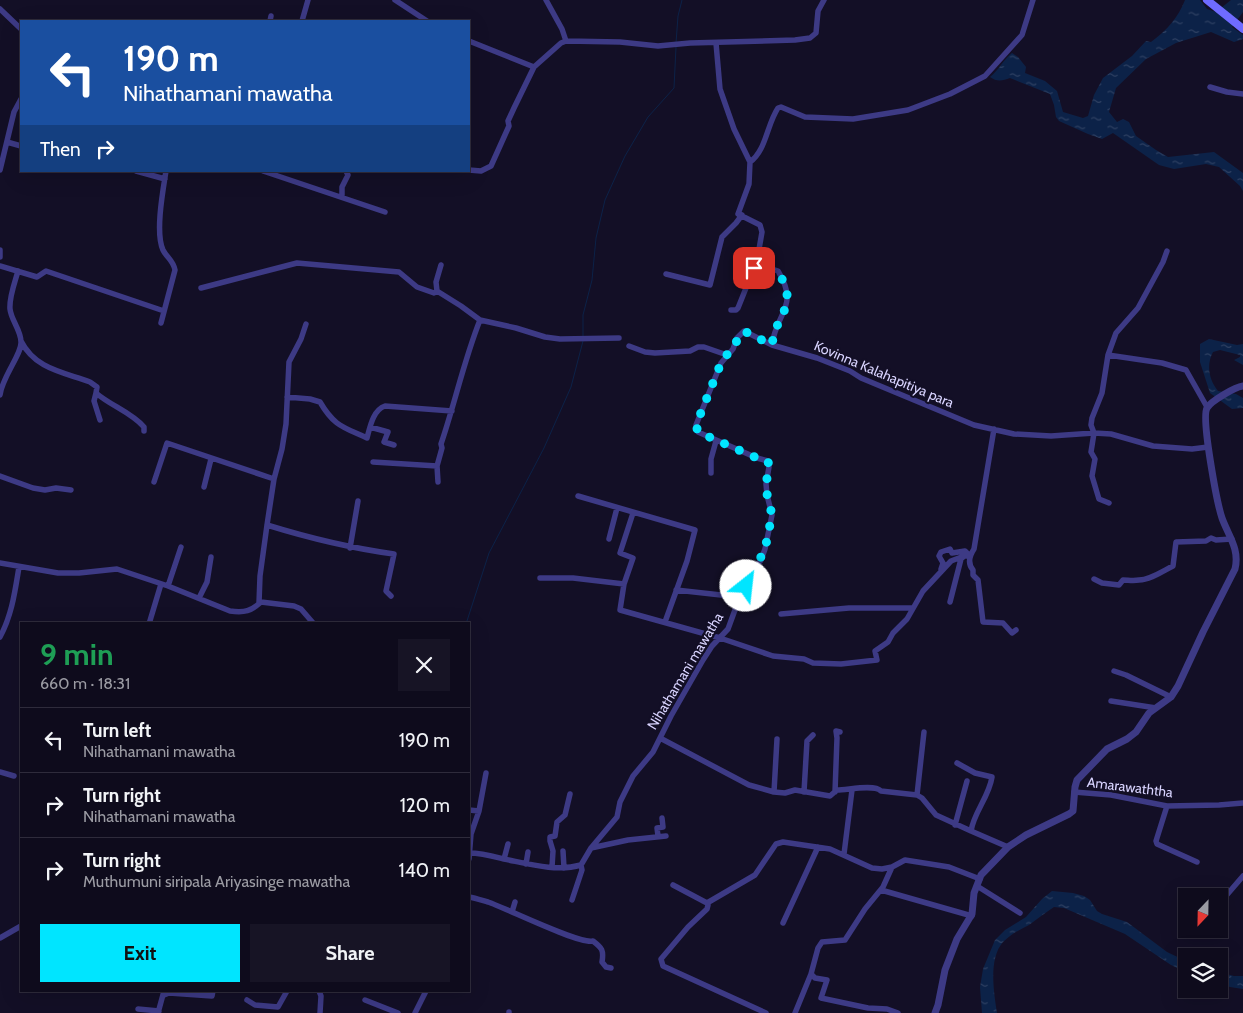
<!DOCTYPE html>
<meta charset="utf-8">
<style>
:root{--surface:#0e0b1c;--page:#171425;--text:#f1f3f6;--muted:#9b9ba3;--line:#2e2b3b;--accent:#00e5ff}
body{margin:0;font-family:Cabin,sans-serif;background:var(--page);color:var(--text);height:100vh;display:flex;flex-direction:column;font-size:19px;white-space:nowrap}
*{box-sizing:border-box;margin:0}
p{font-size:16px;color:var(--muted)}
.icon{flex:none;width:28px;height:28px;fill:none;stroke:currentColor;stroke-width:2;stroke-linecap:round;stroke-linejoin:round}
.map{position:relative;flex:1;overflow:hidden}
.sheet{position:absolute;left:20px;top:622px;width:450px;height:370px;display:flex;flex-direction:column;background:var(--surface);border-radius:0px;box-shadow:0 5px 20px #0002,0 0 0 1px var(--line)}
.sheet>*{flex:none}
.hud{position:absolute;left:20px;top:20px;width:450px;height:152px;border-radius:0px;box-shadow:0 5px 20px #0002,0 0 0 1px var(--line);background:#1a4fa0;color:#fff;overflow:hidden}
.needle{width:32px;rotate:202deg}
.controls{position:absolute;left:1178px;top:888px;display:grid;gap:10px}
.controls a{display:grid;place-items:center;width:50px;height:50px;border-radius:0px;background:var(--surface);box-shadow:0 5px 20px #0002,0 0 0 1px var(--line);font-size:25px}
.pin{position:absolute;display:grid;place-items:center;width:42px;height:42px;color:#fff;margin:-21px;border-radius:10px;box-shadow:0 2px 8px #0006}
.me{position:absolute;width:55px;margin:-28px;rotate:29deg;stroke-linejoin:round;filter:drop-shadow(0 0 4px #0008)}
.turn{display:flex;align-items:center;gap:18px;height:105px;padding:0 20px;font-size:22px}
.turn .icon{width:65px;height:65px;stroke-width:2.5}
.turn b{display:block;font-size:35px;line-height:42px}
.then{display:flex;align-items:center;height:48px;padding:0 20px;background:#0003;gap:10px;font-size:19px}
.round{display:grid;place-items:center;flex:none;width:52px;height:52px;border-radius:0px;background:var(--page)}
.summary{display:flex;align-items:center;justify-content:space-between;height:85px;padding:0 20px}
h1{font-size:30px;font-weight:700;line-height:38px;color:#1e9e55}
.cta{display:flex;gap:10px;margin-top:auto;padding:10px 20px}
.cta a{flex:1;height:58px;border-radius:0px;background:var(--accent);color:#111;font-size:20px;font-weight:700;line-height:58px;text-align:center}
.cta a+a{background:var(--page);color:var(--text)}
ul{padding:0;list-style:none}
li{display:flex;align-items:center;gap:15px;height:65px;padding:0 20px;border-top:1px solid var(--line)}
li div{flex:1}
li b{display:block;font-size:19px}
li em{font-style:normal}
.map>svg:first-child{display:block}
</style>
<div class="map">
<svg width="1243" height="1013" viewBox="0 0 1243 1013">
<defs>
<pattern id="water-ripples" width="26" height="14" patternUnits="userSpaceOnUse" patternTransform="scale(1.25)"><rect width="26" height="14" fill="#0c2248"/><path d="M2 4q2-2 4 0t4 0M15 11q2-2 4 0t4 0" fill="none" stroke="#2f4163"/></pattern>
</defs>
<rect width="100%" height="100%" fill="#130f26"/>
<!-- water -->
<path fill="url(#water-ripples)" d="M1185 0H1200L1207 9 1216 12 1231 0H1243V12L1232 27 1243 35V39L1234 42 1211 32 1176 43 1146 59 1116 88 1109 112 1117 122 1123 119 1129 122 1136 136 1156 150 1168 157 1214 152 1243 173V191L1240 186 1219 167 1206 164 1174 169 1159 165 1113 133 1102 139 1088 134 1059 121 1056 117 1054 105 1050 94 1010 78C1002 81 997 82 990 77 999 70 1003 60 1012 53L1018 57 1026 67 1025 73 1045 81 1057 91 1063 112 1083 118 1088 116 1094 95 1103 78 1132 56 1146 41 1151 42C1167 30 1178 18 1185 0Z
M1209 339 1237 345 1243 344V365L1234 360 1240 357V355L1220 350 1213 352C1206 365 1209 380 1218 391L1236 394 1243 398V408L1232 409 1210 393 1200 362V344Z
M1052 891 1073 893 1084 896 1090 900 1097 911 1102 914 1127 922 1167 952 1186 961V972L1171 965 1125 934 1064 908 1054 907C1045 913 1037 919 1029 925 1019 930 1011 934 1003 942 988 959 994 993 997 1013H982L980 987 983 969 995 940 1005 930 1026 917 1042 899Z
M1219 972 1234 976H1243V989L1230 987 1219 983Z"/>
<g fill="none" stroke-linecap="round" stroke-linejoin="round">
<!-- stream -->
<path stroke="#0c2248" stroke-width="1" d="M676 43 678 16 682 0
M583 337V315L592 280 596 238 605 200 625 156 648 117 674 88 676 47
M466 624 489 553 544 448 571 387 583 341"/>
<!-- minor -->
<path stroke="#3d3a85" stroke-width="5.5" d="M395 0 427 21
M546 0 562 29 566 41
M0 9 21 29
M270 21 271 16
M302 21 308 0
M469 41 534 67
M716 43 720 89 734 129 750 162 749 184 738 214 760 225 762 232 757 261 760 265 778 271C800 307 776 312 772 345L817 358 850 371 861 378 974 425 1014 434 1051 436 1094 433 1111 434 1153 446 1192 449 1208 447
M1210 87 1227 92 1243 94
M7 142 21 146
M750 162C766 151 767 124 778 108L781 107 805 117 853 119 908 110 950 94 985 76 1022 35 1033 0
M0 170 14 112 21 99
M469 170 481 171 491 166 509 126 508 121 514 108 534 67 561 43 566 41 620 42 658 46 690 43 795 40 810 38 816 33 818 11 824 0
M136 171 165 179
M263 171 385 212
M342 195V187L348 175 346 171
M0 250V257
M441 265 436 282 437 291 461 306 480 320 516 328 545 337 560 339 619 338
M0 266 37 277 46 271 164 311
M666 274 710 285 722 237 736 223 742 215
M201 288 297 263 399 272 417 287 434 293 437 291
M731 310H736L738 308 754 268 759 263
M161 323 175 270C173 260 167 258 163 250 155 233 163 190 166 171
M21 341C35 369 63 372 90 382L97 387 96 393C111 406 131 412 144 427V431
M629 346 645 352 655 353 690 351 698 347H704L727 355
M1108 355 1162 363 1186 370 1207 407
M96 393 94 401 100 420
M0 395C2 377 22 354 21 342 21 330 11 320 10 309 9 297 15 282 18 271
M287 397 310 399 320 402C334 426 343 427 367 438 370 427 373 410 385 406L452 411
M370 427 388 432 384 442 394 445
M994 429 974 549C970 555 967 563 973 570V575L978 580 983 622 1003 623 1012 633 1016 630
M373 462 437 466
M711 473V459L716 441
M0 476 33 488 45 490 56 488 71 490
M154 482 167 443 274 479
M438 482 437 466 442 448 441 444C455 403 464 360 480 320
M204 487 211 459
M578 496 695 530 687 561 665 622
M1109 503 1099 499 1092 476 1095 459 1091 452 1094 433 1091 425 1092 418 1102 393 1108 355 1116 333 1138 308 1163 262 1167 251
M633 513 620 553 633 558 624 584 620 610 720 638 773 656 804 659 813 663 841 664 877 660 875 651 888 642 893 633 907 619 923 591 951 561 964 556
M267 525C309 538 350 548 394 554L386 591 391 596
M609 539 617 508
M350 548 358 501
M0 563 58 573H79L117 569 168 586 230 611C245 613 251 611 261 602L294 606 301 609 314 624
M941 569 943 563 939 556 941 552 950 549 952 553 965 551 970 556H964L961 559 950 602
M540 578H573L624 584
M1094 579 1102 583 1119 585 1123 580C1128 580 1133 581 1139 580 1150 580 1163 571 1173 566L1176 542 1206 541 1211 538 1216 540 1232 539
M168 586 181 547
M676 590 721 595 739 599
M199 598 207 582 211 557
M259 603 260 576 267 525 274 479 282 449 286 424 289 362 301 339 306 324
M781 614 849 608H913
M149 624 161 584
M0 637C12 615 15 591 19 567
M1114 671 1126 675 1171 697
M1111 701 1156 708
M660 738 749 785 774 792 785 793 795 790 830 796 837 790C848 790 874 784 881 791L917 795 922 798 936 815 971 831
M957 763 975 773 992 777C989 797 974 812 971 831L1008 847
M0 772 14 776
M774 792 777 739
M804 792 807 741 813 735
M835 792 837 738 836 731 840 732
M1074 792 1111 795 1167 806 1219 805 1243 803
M917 795 924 732
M1167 806 1156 841 1157 844 1197 862
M469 810 479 811
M955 825 967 781
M658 836 657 828 663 827 662 818
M591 848 617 817 620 802 633 776 653 752 671 716 703 660 712 646 728 629 739 599 752 572 761 560 765 549 772 515 767 495 766 484 769 467 768 461 757 458 698 432 696 425 721 363 733 349 737 338 744 331 772 345
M563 851 564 868
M469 853C481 853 492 856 504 859 529 864 556 872 581 865L582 870 572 900
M844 854 852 790
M469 859 471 834 479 811 486 773
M504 859 508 844
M526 864 528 852
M581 865 591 848 628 840 666 836
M552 867 553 851 550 841V837L555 836 557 822 565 815 570 794
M892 867 883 887 865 909 845 940 822 942 818 948 811 974 815 978 827 980 821 998 868 1008 887 1009 898 1013
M673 885 707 903 708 905 707 909 688 927 661 959 663 966 766 1013
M977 886 1020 913
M881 890 972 916
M469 897C475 898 481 900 488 902 506 908 580 945 593 941 602 948 604 950 602 962L606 967 611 968
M707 903 755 875 776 844 783 842 830 849 872 868 882 869 892 867 905 860 949 867 980 879
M1219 904 1243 876
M512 912 515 902
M783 923 818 847
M0 938 21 926
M319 991 321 996 320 1013
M164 995 169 993 212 996 213 991
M247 1000 255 1005 278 1007 287 991
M365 1000 398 1013
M138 1009 159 1011
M158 1013 164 991
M415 1013 426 991
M509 1013V1012
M795 1013 811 974"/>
<!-- tertiary -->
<path stroke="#3d3a85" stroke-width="7" d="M935 1013 938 1005 945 970 957 939 972 914 974 893 981 875 1008 847 1026 835 1069 814 1073 811 1075 787 1077 780 1107 749 1127 739 1136 732 1149 713 1171 697 1178 686 1203 632 1235 569C1240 549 1228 535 1222 518 1217 503 1201 418 1207 408 1211 401 1235 387 1243 386"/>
<!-- secondary -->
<path stroke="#6f6bff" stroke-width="8" d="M1207 0 1243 29"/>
</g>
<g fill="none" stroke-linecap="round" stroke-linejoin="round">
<!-- route -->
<path stroke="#00e5ff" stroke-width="9" stroke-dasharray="0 16.2" d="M746 586 765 549 772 515 767 494 766 484 769 467 768 461 757 458 698 432 696 425 721 363 744 331 772 345C776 312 800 307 778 272L760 265 759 263 754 268"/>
</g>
<g text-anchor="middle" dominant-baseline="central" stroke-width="4.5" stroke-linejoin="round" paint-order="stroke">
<!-- street labels -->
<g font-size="14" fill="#d9d4ff" stroke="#130f26">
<text transform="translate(884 374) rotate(23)">Kovinna Kalahapitiya para</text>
<text transform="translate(685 671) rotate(-59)">Nihathamani mawatha</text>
<text transform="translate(1130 787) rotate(7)">Amarawaththa</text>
</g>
</g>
</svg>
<div class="controls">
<a><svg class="needle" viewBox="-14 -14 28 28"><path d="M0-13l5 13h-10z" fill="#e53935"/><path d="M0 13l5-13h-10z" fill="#9b9ba3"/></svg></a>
<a><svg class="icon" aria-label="layers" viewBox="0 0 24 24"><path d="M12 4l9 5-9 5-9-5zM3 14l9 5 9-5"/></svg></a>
</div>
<div class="pin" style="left:754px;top:268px;background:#d93025"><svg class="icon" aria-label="arrive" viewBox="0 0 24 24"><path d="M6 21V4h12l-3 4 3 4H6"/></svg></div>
<svg class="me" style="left:746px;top:586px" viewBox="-20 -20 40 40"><circle r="19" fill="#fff"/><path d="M0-13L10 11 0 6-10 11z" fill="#00e5ff"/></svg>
<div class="hud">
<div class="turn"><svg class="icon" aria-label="left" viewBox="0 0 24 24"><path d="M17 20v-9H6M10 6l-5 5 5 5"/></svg><div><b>190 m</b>Nihathamani mawatha</div></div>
<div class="then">Then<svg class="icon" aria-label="right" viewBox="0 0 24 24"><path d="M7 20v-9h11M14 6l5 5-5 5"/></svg></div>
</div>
<section class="sheet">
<div class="summary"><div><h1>9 min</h1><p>660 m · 18:31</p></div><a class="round"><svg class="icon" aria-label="close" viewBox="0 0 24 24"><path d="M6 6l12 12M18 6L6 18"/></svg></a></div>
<ul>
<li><svg class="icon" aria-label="left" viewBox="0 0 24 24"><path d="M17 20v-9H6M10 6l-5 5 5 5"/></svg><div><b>Turn left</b><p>Nihathamani mawatha</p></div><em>190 m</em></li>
<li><svg class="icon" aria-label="right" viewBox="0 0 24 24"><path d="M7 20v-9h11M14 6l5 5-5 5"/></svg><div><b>Turn right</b><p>Nihathamani mawatha</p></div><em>120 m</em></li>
<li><svg class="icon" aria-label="right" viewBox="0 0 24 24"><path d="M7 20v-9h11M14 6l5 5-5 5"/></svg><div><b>Turn right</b><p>Muthumuni siripala Ariyasinge mawatha</p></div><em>140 m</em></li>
</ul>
<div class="cta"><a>Exit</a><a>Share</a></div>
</section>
</div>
